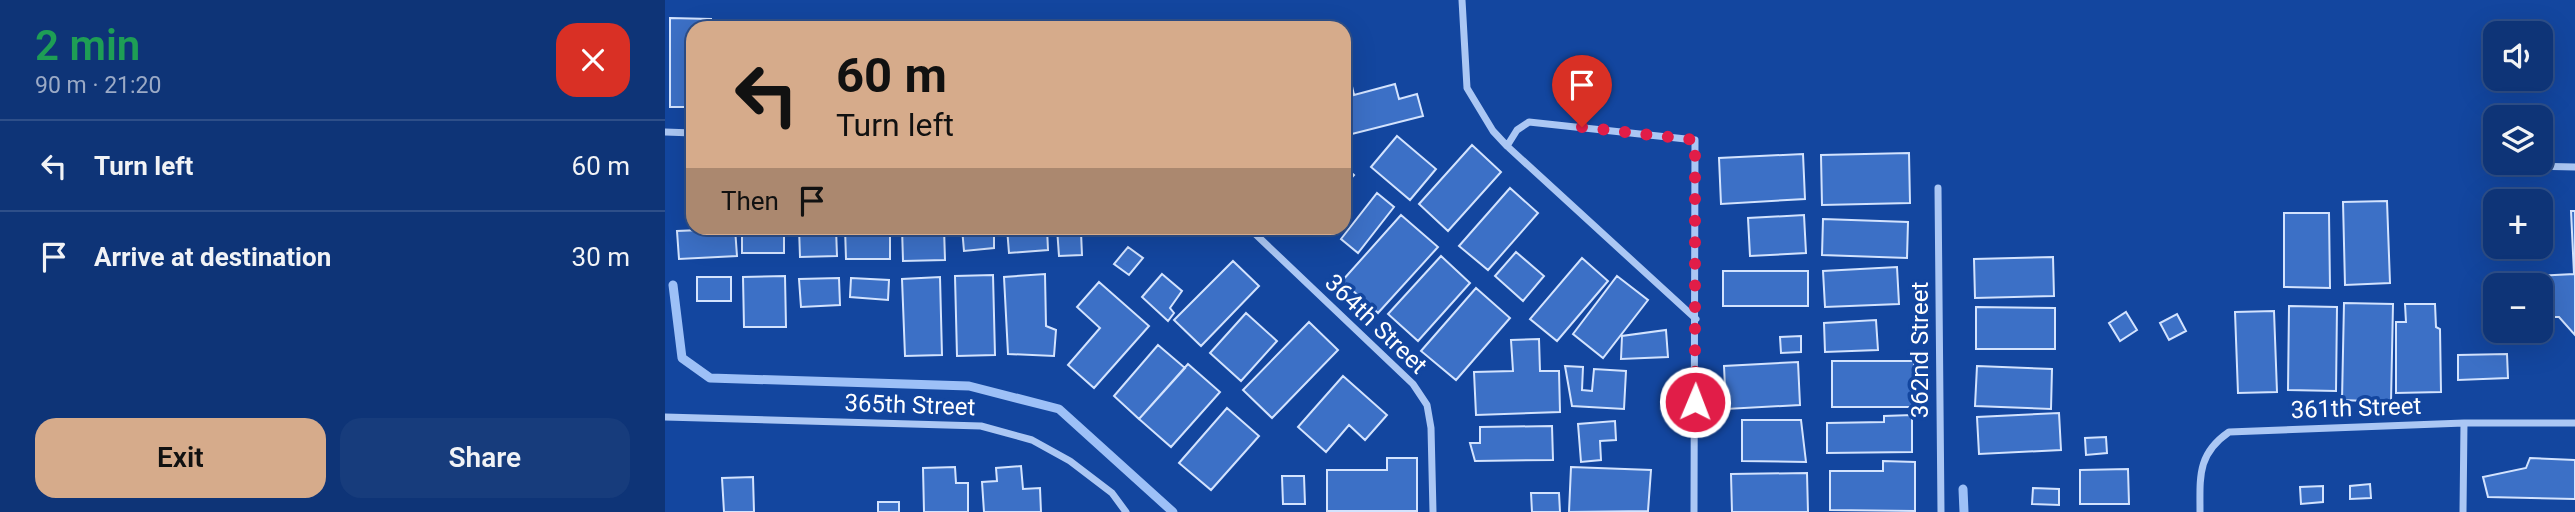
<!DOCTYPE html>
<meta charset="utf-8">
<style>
:root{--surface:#0e3477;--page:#173c7c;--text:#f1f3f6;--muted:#9baac6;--line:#2e4f89;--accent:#d6ab8b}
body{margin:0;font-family:Roboto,sans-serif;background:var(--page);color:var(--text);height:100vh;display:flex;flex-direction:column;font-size:26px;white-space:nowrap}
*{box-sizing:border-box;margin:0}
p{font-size:23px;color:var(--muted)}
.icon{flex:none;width:38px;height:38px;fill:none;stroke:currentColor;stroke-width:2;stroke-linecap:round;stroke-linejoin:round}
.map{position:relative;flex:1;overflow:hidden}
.drawer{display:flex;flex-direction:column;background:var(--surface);width:665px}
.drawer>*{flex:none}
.banner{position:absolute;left:21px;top:21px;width:665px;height:214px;border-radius:21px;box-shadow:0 7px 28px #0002,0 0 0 2px var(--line);background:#d6ab8b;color:#111;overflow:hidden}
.tools{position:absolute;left:1818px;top:21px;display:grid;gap:14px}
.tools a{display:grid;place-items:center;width:70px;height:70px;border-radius:14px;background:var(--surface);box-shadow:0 7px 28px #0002,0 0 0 2px var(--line);font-size:35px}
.pin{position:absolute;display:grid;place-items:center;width:60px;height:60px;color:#fff;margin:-72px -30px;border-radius:50% 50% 50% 0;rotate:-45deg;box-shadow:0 0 7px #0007}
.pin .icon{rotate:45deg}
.me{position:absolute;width:77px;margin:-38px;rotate:1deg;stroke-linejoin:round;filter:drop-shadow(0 0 5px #0008)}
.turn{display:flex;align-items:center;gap:24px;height:147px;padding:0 35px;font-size:32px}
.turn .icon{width:91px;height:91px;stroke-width:2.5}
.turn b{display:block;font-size:49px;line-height:60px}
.then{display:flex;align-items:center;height:66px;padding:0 35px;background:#0003;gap:14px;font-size:26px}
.round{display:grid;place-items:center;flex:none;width:74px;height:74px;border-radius:21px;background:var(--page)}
.headline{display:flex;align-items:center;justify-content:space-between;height:119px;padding:0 35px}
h1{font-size:42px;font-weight:600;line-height:52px;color:#1e9e55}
.cta{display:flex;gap:14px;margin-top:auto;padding:14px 35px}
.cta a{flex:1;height:80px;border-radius:21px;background:var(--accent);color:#111;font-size:28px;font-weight:600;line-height:80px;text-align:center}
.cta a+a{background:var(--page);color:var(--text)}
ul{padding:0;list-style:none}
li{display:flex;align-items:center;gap:21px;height:91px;padding:0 35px;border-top:2px solid var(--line)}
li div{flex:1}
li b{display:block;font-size:26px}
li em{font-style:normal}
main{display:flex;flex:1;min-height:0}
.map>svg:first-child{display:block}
</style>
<main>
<section class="drawer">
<div class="headline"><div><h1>2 min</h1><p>90 m · 21:20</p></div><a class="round" style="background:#d93025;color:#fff"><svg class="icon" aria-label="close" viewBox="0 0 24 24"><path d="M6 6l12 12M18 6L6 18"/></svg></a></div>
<ul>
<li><svg class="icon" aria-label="left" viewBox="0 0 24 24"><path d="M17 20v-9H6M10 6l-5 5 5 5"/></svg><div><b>Turn left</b></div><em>60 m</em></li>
<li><svg class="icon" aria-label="arrive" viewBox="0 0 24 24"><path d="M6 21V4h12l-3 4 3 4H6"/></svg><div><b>Arrive at destination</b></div><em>30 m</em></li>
</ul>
<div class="cta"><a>Exit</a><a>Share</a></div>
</section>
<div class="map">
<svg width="1910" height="512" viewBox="0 0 1910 512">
<rect width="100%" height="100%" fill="#13469f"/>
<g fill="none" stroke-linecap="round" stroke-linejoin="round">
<!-- stream -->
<path stroke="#9dc0f7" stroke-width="9" d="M8 285 17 358 45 378 304 386 394 409 508 512
M1298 489 1299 512"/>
</g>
<!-- building -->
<path fill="#3c70c6" stroke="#d3e3fe" stroke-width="2" d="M5 18 46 19V28H28V107H5Z
M189 24 229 28H189Z
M686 82 689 95 730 84 734 99 752 94 758 116 679 136V84Z
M732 136 771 169 745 200 706 167Z
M807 145 836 172 783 231 754 204Z
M1244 153 1245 203 1157 205 1156 155Z
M1138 154 1140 199 1056 204 1054 158Z
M679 166 689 175 679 186Z
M28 186V206L22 207 21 187Z
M845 188 873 213 823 270 794 246Z
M712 193 729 207 693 253 676 239Z
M1722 201 1725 283 1680 285 1678 202Z
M1906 211H1910V335L1894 317H1876V285H1870V276L1909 274Z
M1619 213H1664L1665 288 1619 287Z
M736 215 773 247 713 313 677 281Z
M1139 215 1141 253 1085 256 1083 218Z
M1158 219 1243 222 1242 258 1157 255Z
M34 228H70L72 256 14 259 12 231 35 230Z
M77 228H119V253H77Z
M134 228H171L172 256 135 257Z
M180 228H225V259H181Z
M237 228H279L280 260 238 261Z
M297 228H329V248L299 251Z
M342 228H382L383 250 344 253Z
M392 228H440V230L416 232 417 255 394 256Z
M463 247 478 258 464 275 449 264Z
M851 252 879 276 858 301 830 276Z
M776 256 805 283 753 341 723 314Z
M1388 257 1389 296 1310 298 1309 259Z
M917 258 943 281 892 341 865 319Z
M568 261 594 286 536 346 509 320Z
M1232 267 1234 304 1160 307 1158 271Z
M1058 271H1143V306H1058Z
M380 274 381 326 391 330 389 356 343 354 339 277Z
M497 274 517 291 505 308 509 313 503 321 477 297Z
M328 275 330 355 292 356 290 276Z
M120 276 121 327H79L78 277Z
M952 276 983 300 938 358 908 334Z
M32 277H66V301H32Z
M275 277 277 355 240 356 237 279Z
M174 278 175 305 136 307 134 279Z
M186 278 224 280 223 300 185 297Z
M434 282 484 326 429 388 403 365 435 328 412 307Z
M811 288 845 318 791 380 756 351Z
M1679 303 1728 304 1726 402 1677 400Z
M1740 304H1770L1771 327 1775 329 1776 392 1731 393V322H1741Z
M1624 306 1672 307 1671 391 1623 390Z
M1311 307 1390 308V349H1311Z
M1609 311 1612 392 1573 393 1570 312Z
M1461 312 1472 330 1455 341 1444 323Z
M581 313 612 341 576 381 545 353Z
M1512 314 1521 331 1504 340 1495 323Z
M1211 320 1213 350 1160 352 1159 323Z
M644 322 673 350 607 418 578 390Z
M1001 330 1003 357 956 359 957 336Z
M1136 336V352L1116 353 1115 337Z
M874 339 875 371H894L895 412 811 415 809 372 848 371 846 340Z
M493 345 520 368 474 419 449 396Z
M1842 354 1843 378 1793 380V355Z
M1167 361H1249V407H1167Z
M1133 362 1135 405 1061 409 1059 366Z
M523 364 555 392 506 447 474 419Z
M900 366 918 367 917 390 927 391 929 369 961 371 959 409 907 406Z
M1312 366 1387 369 1386 409 1310 406Z
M678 376 722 415 700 440 684 425 661 452 633 427Z
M562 408 594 436 546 490 514 463Z
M1394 413 1396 450 1314 454 1312 417Z
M1247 415V452L1162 453V423L1219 422V416Z
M1077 420H1136L1141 462 1077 461Z
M950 421 951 440 935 441 936 460 916 462 913 424Z
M887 426 888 460 810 461 805 443H815V427Z
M1441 437 1442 453 1421 455 1420 438Z
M722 458H752V511H662V470H722Z
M1865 458 1910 460V499L1823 497 1818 477 1861 468Z
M1218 461 1250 462V511L1165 510V471H1218Z
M356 466 358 489 375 488 376 512H319L317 482 332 481 331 468Z
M290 467 291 483H303V512H259L258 468Z
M906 467 986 470 983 511 904 512Z
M1463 469 1464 504H1415V470Z
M1142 473 1143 512H1067L1066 474Z
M617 476H639L640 504H618Z
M88 477 89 512H59L57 478Z
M1705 484 1706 498 1685 499V486Z
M1658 486V502L1636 504 1635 487Z
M1368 488 1394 489V505L1367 504Z
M866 493H894L895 512H867Z
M213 502H234V512H213Z"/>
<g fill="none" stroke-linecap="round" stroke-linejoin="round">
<!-- street -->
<path stroke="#abc7f4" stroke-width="7" d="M797 0 802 88 828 131 842 146
M0 132 28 133
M1822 165 1910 167
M1273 188 1276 512
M584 228 748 384 762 405 766 428 768 512
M0 417 316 426 367 440 405 461 447 493 461 512
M1029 512 1030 140 864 122 852 130 842 146 1031 319
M1535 512C1535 477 1532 454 1564 432L1799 423H1910
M1798 512 1799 423"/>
</g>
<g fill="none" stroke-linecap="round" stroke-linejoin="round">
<!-- route -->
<path stroke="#e11d48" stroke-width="12" stroke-dasharray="0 21.6" d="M917 127 1030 140V402"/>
</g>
<g text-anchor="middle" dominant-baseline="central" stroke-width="7" stroke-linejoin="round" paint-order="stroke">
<!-- street labels -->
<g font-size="24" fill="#fff" stroke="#13469f">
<text transform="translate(711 324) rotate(44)">364th Street</text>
<text transform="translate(1255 350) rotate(-90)">362nd Street</text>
<text transform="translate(245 405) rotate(2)">365th Street</text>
<text transform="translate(1691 408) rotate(-2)">361th Street</text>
</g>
</g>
</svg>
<div class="tools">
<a><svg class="icon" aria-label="sound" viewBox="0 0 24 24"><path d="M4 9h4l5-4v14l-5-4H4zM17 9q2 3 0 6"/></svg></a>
<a><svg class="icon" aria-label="layers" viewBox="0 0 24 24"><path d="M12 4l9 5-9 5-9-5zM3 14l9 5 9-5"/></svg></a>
<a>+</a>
<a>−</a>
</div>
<div class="pin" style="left:917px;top:127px;background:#d93025"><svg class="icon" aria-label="arrive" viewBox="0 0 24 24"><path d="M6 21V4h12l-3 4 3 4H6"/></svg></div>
<svg class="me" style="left:1030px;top:402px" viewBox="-20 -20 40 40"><circle r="17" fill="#e11d48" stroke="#fff" stroke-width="3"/><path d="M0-11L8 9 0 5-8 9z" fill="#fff"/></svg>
<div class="banner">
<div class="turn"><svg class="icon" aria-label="left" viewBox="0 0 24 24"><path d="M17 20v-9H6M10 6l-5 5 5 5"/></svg><div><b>60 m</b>Turn left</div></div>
<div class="then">Then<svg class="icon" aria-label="arrive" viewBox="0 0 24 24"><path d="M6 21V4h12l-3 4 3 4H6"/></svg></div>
</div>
</div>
</main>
